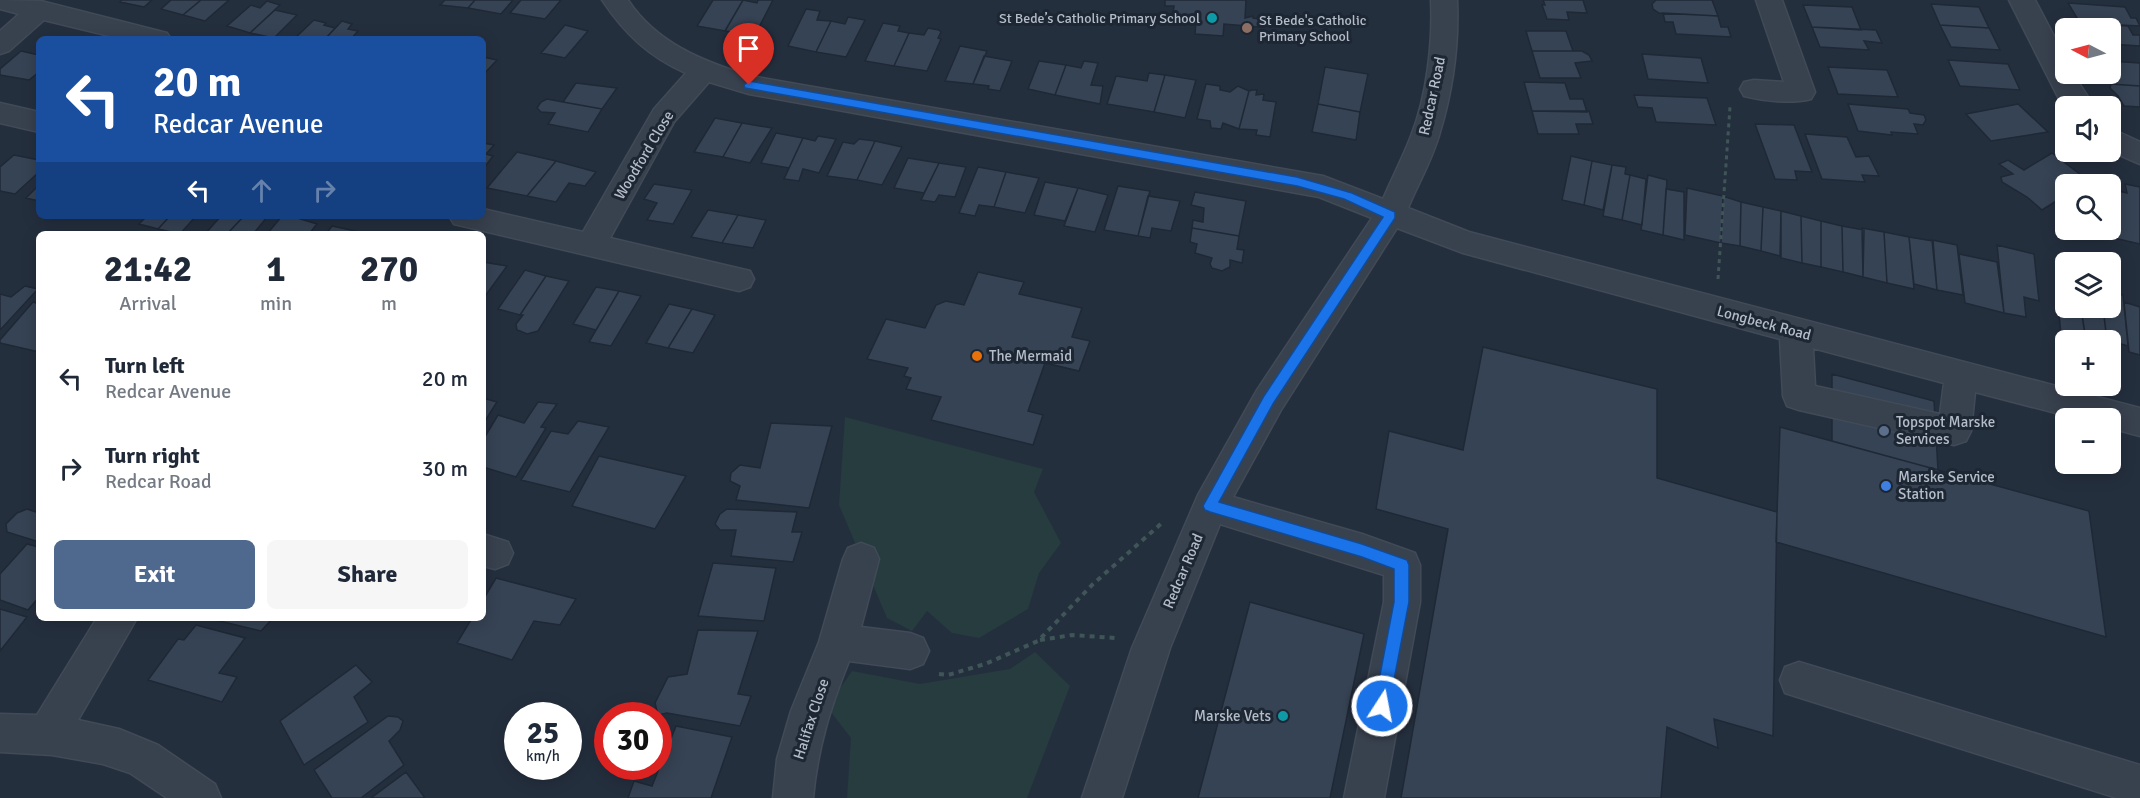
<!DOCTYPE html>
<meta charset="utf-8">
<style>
:root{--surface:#fff;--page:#f6f6f7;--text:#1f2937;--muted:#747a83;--accent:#4f688e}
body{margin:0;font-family:Signika,sans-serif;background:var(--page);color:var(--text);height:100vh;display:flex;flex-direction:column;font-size:22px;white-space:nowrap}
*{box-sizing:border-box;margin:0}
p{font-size:20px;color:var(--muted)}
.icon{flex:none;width:33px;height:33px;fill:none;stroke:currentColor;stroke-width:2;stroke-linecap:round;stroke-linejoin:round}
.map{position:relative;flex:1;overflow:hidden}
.drawer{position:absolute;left:36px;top:231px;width:450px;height:390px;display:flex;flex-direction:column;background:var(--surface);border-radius:9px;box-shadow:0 3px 15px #0003}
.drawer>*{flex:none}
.banner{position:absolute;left:36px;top:36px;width:450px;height:183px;border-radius:9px;box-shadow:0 3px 15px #0003;background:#1a4fa0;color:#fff;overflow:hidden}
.needle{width:39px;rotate:276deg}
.controls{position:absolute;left:2055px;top:18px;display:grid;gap:12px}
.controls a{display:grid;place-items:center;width:66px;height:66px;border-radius:9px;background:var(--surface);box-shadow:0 3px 15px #0003;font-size:30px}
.speed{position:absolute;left:504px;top:702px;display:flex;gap:12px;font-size:30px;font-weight:700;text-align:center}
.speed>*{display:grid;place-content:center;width:78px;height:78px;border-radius:50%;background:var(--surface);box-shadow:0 3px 15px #0003;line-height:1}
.speed small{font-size:15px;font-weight:400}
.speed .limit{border:9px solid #d22;background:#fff;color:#111}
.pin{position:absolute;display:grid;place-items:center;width:51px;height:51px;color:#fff;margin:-62px -26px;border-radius:50% 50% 50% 0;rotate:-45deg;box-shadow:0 0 6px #0007}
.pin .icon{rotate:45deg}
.me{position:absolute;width:66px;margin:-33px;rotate:11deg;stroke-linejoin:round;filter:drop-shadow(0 0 4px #0008)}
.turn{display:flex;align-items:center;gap:21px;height:126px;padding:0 18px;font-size:27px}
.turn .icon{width:78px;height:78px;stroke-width:2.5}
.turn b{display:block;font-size:42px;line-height:51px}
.lanes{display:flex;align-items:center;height:57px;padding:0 18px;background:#0003;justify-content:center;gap:30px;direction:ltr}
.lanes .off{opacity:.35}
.eta{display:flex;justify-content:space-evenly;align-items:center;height:102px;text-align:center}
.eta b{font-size:36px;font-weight:700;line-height:42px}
.button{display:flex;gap:12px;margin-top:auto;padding:12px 18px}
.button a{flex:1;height:69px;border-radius:9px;background:var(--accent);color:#fff;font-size:24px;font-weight:700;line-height:69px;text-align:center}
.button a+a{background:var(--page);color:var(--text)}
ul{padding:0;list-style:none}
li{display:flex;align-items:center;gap:18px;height:90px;padding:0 18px}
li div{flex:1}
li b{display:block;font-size:22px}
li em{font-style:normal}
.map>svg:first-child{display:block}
</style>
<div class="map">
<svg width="2140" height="798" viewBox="0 0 2140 798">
<rect width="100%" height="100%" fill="#242f3e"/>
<!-- green -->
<path fill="#263c3f" d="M845 417 1043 469 1034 492 1061 543 1039 573 1028 609 979 638 952 633 927 611 912 631 887 618 839 505Z
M1035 652 1070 686 1027 798H847L851 738 827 707 852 671 920 684 1010 669Z"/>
<!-- building -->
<path fill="#364354" stroke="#1f2835" stroke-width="1.5" d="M122 0H152L144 7 120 2Z
M171 0H201L183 15 161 9Z
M201 0H229L205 21 183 15Z
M445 0H475L468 8 440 5Z
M475 0H513L501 14 468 8Z
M521 0H561L545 19 510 13Z
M713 0H743L725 31 697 26Z
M743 0 757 3 758 0H773L755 35 725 31Z
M1165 0H1246L1245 18 1253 16V18L1260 19 1259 27 1224 24 1223 36 1195 34 1196 22 1172 20 1174 6H1165Z
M1543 0H1583L1587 13 1567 12 1569 20 1547 19 1542 5H1545Z
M1656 0H1712L1718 16 1659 13 1653 9 1652 4Z
M267 1 280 5 250 33 227 26 251 5 260 8Z
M2068 3 2125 7 2131 18H2136L2140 26 2080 23Z
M1931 4 1979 7 1989 28 1940 25Z
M1803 5 1852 7 1861 30 1812 27Z
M806 9 820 11 817 20 831 21 816 52 788 46Z
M275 10 297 15 274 38 250 33Z
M1663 13 1718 16 1721 27H1728L1731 37 1676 34 1673 22H1665Z
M848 17 865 20 846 57 816 52 831 21 845 24Z
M314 20 326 23 324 25 335 28 325 39H294Z
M342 21 352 24 348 29 358 31 351 39H325Z
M883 23 900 26 898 31 909 33 894 66 865 61Z
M2080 23 2128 26 2133 35H2140V46L2110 44V28H2083Z
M565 25 588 31 565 58 541 53Z
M1940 25 1989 28 2000 50 1951 47Z
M1812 27 1876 30 1882 43 1864 41 1869 50 1820 47Z
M928 28 939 30 941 32 938 38 941 39 927 71 894 66 909 33 924 35Z
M1526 31H1566L1573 51H1532Z
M960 46 987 51 973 84 945 81Z
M21 51 39 55V72L29 80 0 75V69Z
M1532 51H1582L1589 55 1592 61 1575 63 1581 78H1540Z
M1642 54 1701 58 1708 83 1648 79Z
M984 56 1012 61 1000 91 988 89 989 86 973 84Z
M483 57 497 60 483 75Z
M1948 60 2008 64 2020 90 1960 86Z
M1039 61 1066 65 1055 95 1028 89Z
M1084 61 1098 63 1091 85 1103 86 1100 104 1055 95 1066 65 1081 68Z
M2110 61 2140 63V86L2111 84 2105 74H2110Z
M1325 67 1368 74 1360 112 1318 104Z
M1828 67 1887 70 1898 97 1838 94Z
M1149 73 1165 75 1154 112 1107 104 1116 76 1147 81Z
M1165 75 1196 80 1185 118 1154 112Z
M1524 82 1565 83 1570 99H1583L1587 112 1532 111Z
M576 83 617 88 602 109 563 102Z
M1206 84 1220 86V90L1230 92 1238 86 1249 91 1239 129 1223 123 1221 129 1211 128 1210 121 1197 119Z
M2111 84 2140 86V107L2124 106 2118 96 2110 88Z
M1252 90H1257L1256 95 1264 94 1263 100 1276 102 1270 137 1256 135 1257 130 1239 129 1249 91Z
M1634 95 1707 98 1716 125 1656 122 1652 108 1638 107Z
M547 99 563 102 602 109 588 132 548 124 555 113 541 112 537 108 541 102Z
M1318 104 1360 112 1356 140 1312 132Z
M1848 104 1908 109 1910 113 1924 115 1926 120 1923 125 1914 124 1918 134 1891 132 1892 135 1858 131Z
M2018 104 2048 132 1991 141 1966 114Z
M1532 111H1589L1593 124H1576L1579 134H1538Z
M715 118 742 123 723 157 694 152Z
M742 123 772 128 750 163 723 157Z
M1755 124 1794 125 1812 172 1795 171 1797 180 1775 179Z
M776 133 803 138 789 168 761 163Z
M1805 134 1847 137 1856 157 1869 156 1879 176 1862 175 1865 182 1822 179Z
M818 136 836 139 819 173 803 169 799 181 784 179 803 138 815 141Z
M859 139 875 141 857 180 827 176 843 142 854 144Z
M875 141 902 147 882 185 857 180Z
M483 143 494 145 486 154 493 156 483 169Z
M517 152 556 161 527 196 487 188Z
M2052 153 2089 181 2083 184H2066V195L2042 210 2027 197 2002 182 2001 177 2013 174 1999 164 2008 160 2024 170Z
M14 155 39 160V172L15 194 0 191V167Z
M1571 156 1592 161 1584 205 1562 200Z
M908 158 939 163 924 193 894 188Z
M556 161 596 172 585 186 569 183 556 202 527 196Z
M1592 161 1612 165 1603 210 1584 205Z
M939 163 966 167 955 197 939 195 935 202 921 200Z
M1612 165 1626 167 1625 174 1630 175 1622 220 1603 216Z
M978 167 1006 172 994 207 979 205 975 216 959 213Z
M1006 172 1039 178 1025 213 994 207Z
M1630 175 1646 179 1642 225 1622 220Z
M1648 175 1667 180 1663 235 1641 230Z
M1045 182 1078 188 1065 221 1034 215Z
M654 184 692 190 673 224 647 220 657 203 644 199Z
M2125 184 2140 187V244L2105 236 2104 230H2110V189L2127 193Z
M39 185V201L26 198Z
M1118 186 1150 191 1138 236 1104 230Z
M1078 188 1108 195 1095 232 1064 226Z
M1687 188 1723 196 1721 243 1685 235Z
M1666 189 1684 192V240L1663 235Z
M1195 192 1246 201 1239 236 1192 228 1193 220 1203 222 1204 208 1191 205Z
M1148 196 1180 201 1171 231 1152 228 1150 238 1138 236Z
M1723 196 1741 202 1740 246 1721 243Z
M1741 202 1763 207 1761 251 1740 246Z
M1763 207 1781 211 1780 256 1761 251Z
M708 210 738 215 722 243 691 237Z
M1781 211 1801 216 1802 263 1781 258Z
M738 215 766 220 753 248 722 243Z
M147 216H170L158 229 139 224Z
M170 216H196L180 234 158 229Z
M221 216H244L227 234H205Z
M244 216H268L253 234H227Z
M282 216H291L317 224 309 234H267Z
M1801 216 1821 221V267L1802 263Z
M1821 221 1842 226 1843 272 1821 267Z
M332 226 369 234H326Z
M1842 226 1864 230 1863 277 1843 272Z
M1192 228 1239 236 1237 249 1244 250 1242 263 1230 260V267L1222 271 1212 268 1210 264 1212 258 1195 253 1197 244 1190 242Z
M1862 228 1884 232 1887 283 1863 277Z
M1884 232 1909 237 1914 289 1887 283Z
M1909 237 1933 241 1937 290 1914 284Z
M1932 240 1957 245 1963 295 1937 290Z
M1997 245 2034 254 2039 301 2024 297 2026 317 2004 313Z
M1959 254 1997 262 2004 313 1965 303Z
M483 262 507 266 483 299Z
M525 270 546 276 520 315 498 309Z
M978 272 1024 282 1019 294 1082 308 1072 337 1090 341 1079 371 1045 363 1028 411 1043 415 1033 445 931 420 941 397 906 389 911 378 904 376 908 368 867 359 886 319 925 328 936 305 946 301 964 305Z
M546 276 569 281 538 331 527 334 520 331 517 330 516 324 523 315H520Z
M2056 285 2066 287V308H2081L2086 340 2061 334Z
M25 286 38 289 0 330V294L11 297Z
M596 287 619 291 596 330 573 324Z
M619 291 641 296 611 346 589 342Z
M2110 292 2123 295 2128 346 2107 340 2103 308H2110Z
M33 302 39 304V352L0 343V340Z
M2124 302 2140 307V355L2129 352Z
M669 304 692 309 668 348 646 343Z
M2081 308H2103L2107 340 2085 335Z
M692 309 715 315 693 353 668 348Z
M1483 347 1657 389V478L1777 512 1773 736 1714 719 1718 748 1667 727 1661 798H1401L1448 529 1376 509 1389 431 1463 450Z
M1832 374 1934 401 1938 470 1832 441Z
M483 398 497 402 483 424Z
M538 402 557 404 541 427 546 428 516 477 483 467V440L498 415 524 423Z
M578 421 609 427 570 492 521 480 551 431 568 434Z
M771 423 832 426 809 508 736 500 740 486 730 481 731 473 740 465 760 468Z
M1780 427 2089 511 2106 637 1776 542Z
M599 456 686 476 655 529 572 506Z
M27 509 39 513V542L7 532 6 524 17 513Z
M727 509 797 512 792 532H802L793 562 731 556 736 530H720L715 524 720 514Z
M27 544 39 547V597L28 610 0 600V574Z
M713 563 776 568 764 621 698 616Z
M496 578 576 599 560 625 534 621 512 660 457 643 472 618H483V600Z
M1250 602 1364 634 1330 798H1198Z
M0 609 27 617 0 651Z
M207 618H273L261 631Z
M196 625 245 638 219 673 237 677 222 702 148 680 178 639 184 640Z
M698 630 758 631 738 694 751 696 740 726 667 713 658 715 655 703 668 677 687 674Z
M356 665 372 682 354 697 368 722 304 765 280 721Z
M388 716 398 717 403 721 400 730 389 741 404 765 361 798H332L314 770Z
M676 726 732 737 711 798H628L634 781 652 786Z
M406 772 425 798H371Z"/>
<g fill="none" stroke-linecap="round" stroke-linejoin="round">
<defs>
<path id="minor" d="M0 0 41 1 167 33 171 39H122L44 20 9 51 0 54V31L19 14 0 9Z
M602 0H628C656 43 704 62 751 76L1323 176 1383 199C1392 178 1403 157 1411 136 1427 96 1433 42 1431 0H1457C1459 44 1453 89 1440 132 1433 158 1418 184 1408 208L1469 232 2140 408V436L2110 428V418H2075L1975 392 1971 431 1966 441 1954 445 1799 410 1787 406 1783 396 1780 339 1463 253 1397 228 1281 410 1233 497 1362 534 1415 553 1420 565V602L1384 798H1344L1384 602V575L1220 524 1170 648 1122 798H1082L1132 648 1198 495 1257 390 1372 218 1319 197 749 94 709 82 674 122 610 238 750 271 754 279 750 287 739 291 454 224 449 216H483V209L583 232 654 109 686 73C649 57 624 33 602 0ZM1813 348 1944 383 1940 414 1815 386Z
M1756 0H1782L1815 92 1811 99C1791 104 1764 101 1744 96L1740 89 1744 82 1754 80 1784 82Z
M2009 0H2035L2066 59V74H2073L2094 106H2066L2060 101Z
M0 103 39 112V132L0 123Z
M2110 128 2140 142V164L2110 151Z
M483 534 508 542 513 553 508 564 495 569 483 566Z
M861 543 874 548 879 559 861 627 910 633 923 638 929 651 923 664 910 669 849 661C830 709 818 746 813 798H773L777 759 791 711 819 642 843 559 848 548Z
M97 618H137L78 720 119 729 158 745 215 784 221 798H167L130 773 103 764 52 755 0 752V714L37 715Z
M1799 662 2140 765V798H2117L1785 693 1780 680 1785 667Z"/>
</defs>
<!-- minor casing -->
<use href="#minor" stroke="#414a57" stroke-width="3"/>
<!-- path-far1 -->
<path stroke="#3f5557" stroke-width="3" stroke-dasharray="4 4" stroke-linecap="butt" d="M1718 279 1730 107"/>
<!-- path -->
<path stroke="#3f5557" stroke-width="4" stroke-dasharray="5 5" stroke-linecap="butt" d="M1040 640 1072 635 1115 638
M939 674 948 675 985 664 1038 641 1092 585 1163 522"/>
<!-- minor -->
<use href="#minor" fill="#38414e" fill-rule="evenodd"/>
</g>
<!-- route -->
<path fill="#1a73e8" stroke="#114b97" stroke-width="1.5" d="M749 81 1297 177 1352 193 1395 212V218L1273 404 1219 502 1362 544 1407 560 1409 565V602L1388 711 1382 713 1377 711 1374 706 1394 602V569L1362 557 1210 512 1205 510 1203 506 1264 396 1383 217 1344 199 1297 186 745 88 744 85Z"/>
<!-- markers -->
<g fill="#0f9aa8" stroke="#1d2633" stroke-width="2">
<circle cx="1212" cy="18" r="6"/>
<circle cx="1283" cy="716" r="6"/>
</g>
<circle fill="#8d6e63" stroke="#1d2633" stroke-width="2" cx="1247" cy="28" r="6"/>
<circle fill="#e8710a" stroke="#1d2633" stroke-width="2" cx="977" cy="356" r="6"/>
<circle fill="#5c6f8a" stroke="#1d2633" stroke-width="2" cx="1884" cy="431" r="6"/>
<circle fill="#3f7fe0" stroke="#1d2633" stroke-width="2" cx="1886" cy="486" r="6"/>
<g text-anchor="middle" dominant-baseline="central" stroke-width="6" stroke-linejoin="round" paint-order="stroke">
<!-- far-poi labels -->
<g font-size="14" fill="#b4bcc9" stroke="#1d2633" text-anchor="end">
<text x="1200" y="18">St Bede’s Catholic Primary School</text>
<text x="1259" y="20" text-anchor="start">St Bede's Catholic<tspan x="1259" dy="16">Primary School</tspan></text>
</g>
<!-- street labels -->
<g font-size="15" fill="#b4bcc9" stroke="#1d2633">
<text transform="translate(1432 96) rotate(-78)">Redcar Road</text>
<text transform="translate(644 155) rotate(-59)">Woodford Close</text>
<text transform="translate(1764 323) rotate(15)">Longbeck Road</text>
<text transform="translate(1183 571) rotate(-67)">Redcar Road</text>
<text transform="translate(811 719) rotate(-72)">Halifax Close</text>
</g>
<!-- poi labels -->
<g font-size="15" fill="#b4bcc9" stroke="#1d2633" text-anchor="start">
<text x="989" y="356">The Mermaid</text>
<text x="1896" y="422">Topspot Marske<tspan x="1896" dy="17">Services</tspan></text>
<text x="1898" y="477">Marske Service<tspan x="1898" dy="17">Station</tspan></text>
<text x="1271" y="716" text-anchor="end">Marske Vets</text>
</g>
</g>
</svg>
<div class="controls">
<a><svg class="needle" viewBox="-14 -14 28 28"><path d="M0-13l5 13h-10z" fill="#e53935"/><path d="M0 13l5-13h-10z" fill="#747a83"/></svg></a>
<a><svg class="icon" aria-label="sound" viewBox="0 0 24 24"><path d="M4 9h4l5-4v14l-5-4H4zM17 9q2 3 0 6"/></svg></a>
<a><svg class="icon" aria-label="search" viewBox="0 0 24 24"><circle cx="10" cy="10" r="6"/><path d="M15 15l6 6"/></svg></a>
<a><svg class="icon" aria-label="layers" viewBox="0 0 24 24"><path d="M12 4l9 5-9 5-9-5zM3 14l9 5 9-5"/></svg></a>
<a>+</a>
<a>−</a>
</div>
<div class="speed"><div>25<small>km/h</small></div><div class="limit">30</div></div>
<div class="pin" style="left:749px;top:85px;background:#d93025"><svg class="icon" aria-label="arrive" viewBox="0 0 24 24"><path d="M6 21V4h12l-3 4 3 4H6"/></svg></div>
<svg class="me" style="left:1382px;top:706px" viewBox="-20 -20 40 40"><circle r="17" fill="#1a73e8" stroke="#fff" stroke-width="3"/><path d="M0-11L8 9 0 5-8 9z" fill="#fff"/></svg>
<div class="banner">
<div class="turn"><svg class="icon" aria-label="left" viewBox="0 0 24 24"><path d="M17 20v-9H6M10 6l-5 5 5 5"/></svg><div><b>20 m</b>Redcar Avenue</div></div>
<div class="lanes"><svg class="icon" aria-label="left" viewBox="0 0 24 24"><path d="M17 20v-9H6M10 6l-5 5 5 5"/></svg><svg class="icon off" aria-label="ahead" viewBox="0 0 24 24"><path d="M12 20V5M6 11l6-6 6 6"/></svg><svg class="icon off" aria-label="right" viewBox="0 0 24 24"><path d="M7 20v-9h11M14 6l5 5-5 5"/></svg></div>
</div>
<section class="drawer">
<div class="eta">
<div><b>21:42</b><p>Arrival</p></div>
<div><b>1</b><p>min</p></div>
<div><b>270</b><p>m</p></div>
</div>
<ul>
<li><svg class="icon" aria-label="left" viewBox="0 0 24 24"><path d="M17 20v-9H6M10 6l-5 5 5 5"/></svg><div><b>Turn left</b><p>Redcar Avenue</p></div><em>20 m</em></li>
<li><svg class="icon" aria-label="right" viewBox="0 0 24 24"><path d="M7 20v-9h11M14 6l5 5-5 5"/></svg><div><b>Turn right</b><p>Redcar Road</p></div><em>30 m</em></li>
</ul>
<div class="button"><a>Exit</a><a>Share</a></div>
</section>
</div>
